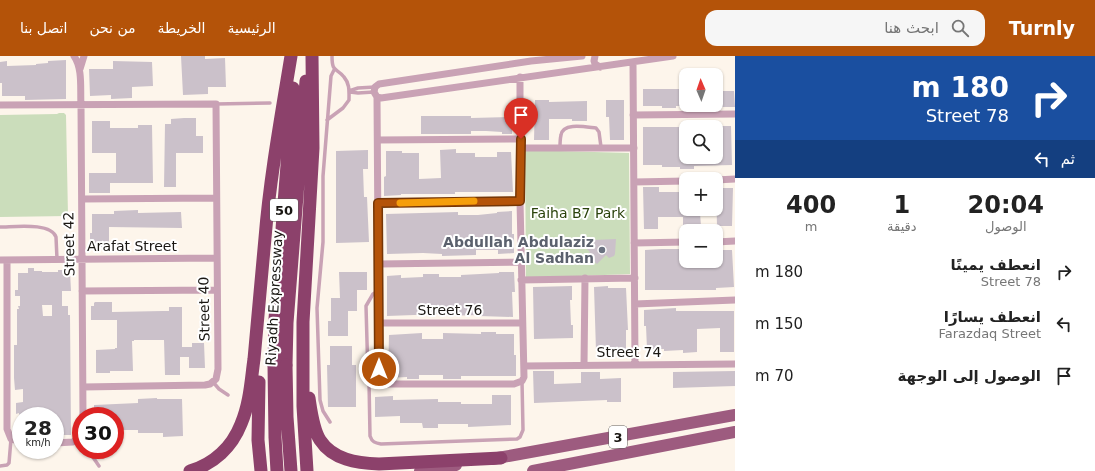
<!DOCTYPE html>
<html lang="ar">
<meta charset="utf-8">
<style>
:root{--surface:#fff;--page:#f6f6f6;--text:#222;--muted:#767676;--accent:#b45309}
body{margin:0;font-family:"DejaVu Sans","Noto Naskh Arabic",sans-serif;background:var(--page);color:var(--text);direction:rtl;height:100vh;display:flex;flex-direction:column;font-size:15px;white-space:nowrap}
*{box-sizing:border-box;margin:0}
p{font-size:13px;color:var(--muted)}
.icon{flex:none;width:22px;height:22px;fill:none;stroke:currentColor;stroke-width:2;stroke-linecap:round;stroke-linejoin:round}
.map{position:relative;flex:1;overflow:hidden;direction:ltr}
.drawer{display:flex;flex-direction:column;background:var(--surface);width:360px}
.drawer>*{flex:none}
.guide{background:#1a4fa0;color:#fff;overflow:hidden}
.needle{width:26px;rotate:358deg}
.tools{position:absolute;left:679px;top:12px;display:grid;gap:8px}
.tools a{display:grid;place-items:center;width:44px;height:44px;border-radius:8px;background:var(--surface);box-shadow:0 1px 3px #0004;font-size:20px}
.speed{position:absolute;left:12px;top:351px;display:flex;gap:8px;font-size:20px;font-weight:700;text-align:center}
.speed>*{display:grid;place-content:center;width:52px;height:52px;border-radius:50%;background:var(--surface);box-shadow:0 1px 3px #0004;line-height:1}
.speed small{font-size:10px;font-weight:400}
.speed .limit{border:6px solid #d22;background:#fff;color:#111}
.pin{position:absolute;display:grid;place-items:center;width:34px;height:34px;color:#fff;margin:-41px -17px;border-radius:50% 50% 50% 0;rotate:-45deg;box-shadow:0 0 4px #0007}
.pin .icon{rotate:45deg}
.me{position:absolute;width:44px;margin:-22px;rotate:0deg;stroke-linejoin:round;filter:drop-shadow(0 0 3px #0008)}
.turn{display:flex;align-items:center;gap:14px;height:84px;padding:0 20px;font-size:18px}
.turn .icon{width:52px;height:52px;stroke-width:2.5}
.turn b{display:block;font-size:28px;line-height:34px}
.then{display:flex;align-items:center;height:38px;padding:0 20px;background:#0003;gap:8px;font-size:15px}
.eta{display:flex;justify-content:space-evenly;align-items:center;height:68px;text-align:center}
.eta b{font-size:24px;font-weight:700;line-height:28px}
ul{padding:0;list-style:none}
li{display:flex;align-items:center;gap:12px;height:52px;padding:0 20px}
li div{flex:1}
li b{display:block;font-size:15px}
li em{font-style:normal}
header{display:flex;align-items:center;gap:24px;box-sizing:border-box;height:56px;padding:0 20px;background:var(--accent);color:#fff}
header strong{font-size:19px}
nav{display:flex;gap:22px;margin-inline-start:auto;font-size:14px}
.search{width:280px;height:36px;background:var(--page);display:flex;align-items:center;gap:10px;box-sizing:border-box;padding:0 14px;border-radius:12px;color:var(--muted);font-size:15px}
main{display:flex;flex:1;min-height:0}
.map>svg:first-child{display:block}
</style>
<header>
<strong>Turnly</strong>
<div class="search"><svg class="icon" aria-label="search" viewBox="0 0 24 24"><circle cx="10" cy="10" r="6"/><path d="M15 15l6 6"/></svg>ابحث هنا</div>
<nav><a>الرئيسية</a><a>الخريطة</a><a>من نحن</a><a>اتصل بنا</a></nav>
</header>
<main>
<section class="drawer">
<div class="guide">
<div class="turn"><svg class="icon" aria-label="right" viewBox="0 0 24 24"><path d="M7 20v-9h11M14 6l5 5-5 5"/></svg><div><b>180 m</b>Street 78</div></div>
<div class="then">ثم<svg class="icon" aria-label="left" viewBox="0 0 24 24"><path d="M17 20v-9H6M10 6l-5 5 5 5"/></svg></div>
</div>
<div class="eta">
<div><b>20:04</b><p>الوصول</p></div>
<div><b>1</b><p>دقيقة</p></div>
<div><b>400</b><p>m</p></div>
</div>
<ul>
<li><svg class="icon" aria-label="right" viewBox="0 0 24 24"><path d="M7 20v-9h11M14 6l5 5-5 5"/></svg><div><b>انعطف يمينًا</b><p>Street 78</p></div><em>180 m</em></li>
<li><svg class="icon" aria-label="left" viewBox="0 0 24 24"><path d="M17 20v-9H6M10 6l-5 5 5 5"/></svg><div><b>انعطف يسارًا</b><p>Farazdaq Street</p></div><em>150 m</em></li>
<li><svg class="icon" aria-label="arrive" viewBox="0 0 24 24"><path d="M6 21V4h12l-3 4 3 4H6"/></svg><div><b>الوصول إلى الوجهة</b></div><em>70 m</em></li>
</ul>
</section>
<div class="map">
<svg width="735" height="415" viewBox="0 0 735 415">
<rect width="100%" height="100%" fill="#fdf5eb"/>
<!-- green -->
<path fill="#cbddbb" d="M59 57H64L66 59 68 160 0 161V59L57 58Z
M525 94 629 97 630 218 526 222Z"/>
<!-- building -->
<path fill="#cbc1ca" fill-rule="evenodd" d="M181 0H205V3L225 2 226 31H208V38L183 39Z
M66 4V43L25 44V40H2V27H0V6L7 5V10L36 9V8L48 7V5Z
M113 5 152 6 153 30 132 31V42L111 43V39L90 40 89 13H113Z
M679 31H686V50H676V52H662V50H643V33H679Z
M717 35H734L735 51H717Z
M535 44H549V46L587 45V65H572V63H549V84H534Z
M606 44H624V84H610L609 61H606Z
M421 60H471V62L512 61V78H502V76L486 75H471V78H421Z
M184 62H196V80H203V97H176V131H164L165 68H171V63Z
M92 65H110V72H138V69H152L153 127H110V137H89V117H116V97H92Z
M680 70H686V101H716V70H731L732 109 694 110V113H680V111H662V109H643V71H680Z
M456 93V97H475V101H497V96H511L513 136H455V138H401V139L384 140V121L386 120V95H402V97H419V123L441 122 440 94Z
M368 94V113H363L364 141H367L369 186 336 187V95Z
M643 131H659V136H681V131H686V157H700L701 170H683V161H658V173H644Z
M716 132H733L732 170H717Z
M138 154V157L181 156 182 172 109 171V191H90V177H92V158H114V155Z
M512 155V178H514V197L498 198V194H476V199L442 200V198L423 197 387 198 386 158 458 156V159H478L497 157V156Z
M616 183 615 198 614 200 609 202 606 199 597 208 587 199 590 196 585 191 586 188 592 184Z
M662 193H686V205H719V194H732L734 231 716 232V234H645V194Z
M28 212H34V215H42V216H58V214H67L70 216 71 235H62V250H68V259H70L71 379H55V360H19V357L16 358V347L23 346V333L15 334 14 322V289H17V253H19L18 250H20V240H15V234H18V217H28ZM42 249H52V260H43Z
M339 216H367V234H357V255H348V280H328V265H331V242H340Z
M499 216H514L515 236H512L513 261 479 260V259L441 260V258L387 260V220L401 219V222L423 221V218H439V221H461V219L499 217Z
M572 230V244H570L571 269H573V282L534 283 533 231Z
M608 230V232H626L628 274H626V297H613V294L596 295 594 231Z
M95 246H112V256L163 255H169V251H182V291H192V287H204L205 312H189V301H180V319H165L164 284H134V285H132L133 315H110V317H96V294L115 293V292H117V264H91V250H94V247Z
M676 252V255H734V296H720V272L697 273V296L683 297V294L664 295V293H647L646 270H644V254Z
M481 276H496V278H514V299H516V320H461V323H443V319H419V323H407V321L388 322 389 279 422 277V283H443V277L481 278Z
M330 290H352V309H356V351H328L327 309H330Z
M533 315H554V328L581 327V316H600V323L621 322V346H607V344L534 347Z
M735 315V330L673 332V316Z
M492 339H511V369L468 371V368H438V372H423L422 367H400V360L375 361V341L393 340V344L438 343V346H461V348H492Z
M157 342V343H182L183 380 163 381V377H138V374H117V360H94V349L138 347V343Z
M16 370H21V381L16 379Z"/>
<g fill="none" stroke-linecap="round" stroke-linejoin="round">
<!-- service -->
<path stroke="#c9a2b5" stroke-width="3.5" d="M349 35 358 32 375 31
M350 36 358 37 374 36
M216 48 270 47
M327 64 343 52 349 44C349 36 350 28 344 21 336 11 332 17 332 0
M560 92C560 88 560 83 561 79 563 66 586 71 596 72L599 76 601 91
M0 171C14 171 51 166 56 181L57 203
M378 235 373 238 366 250 368 321 371 327 379 328
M369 325 370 380C372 386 375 387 381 388L517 383 520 381 523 374 522 325
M213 326 219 333 228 339
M330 366 323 355 320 344 317 252 323 186V120L331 20 334 14
M88 394 99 410
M0 410 7 409 9 407 11 383"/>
<!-- minor -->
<path stroke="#c9a2b5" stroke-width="7" d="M74 0C83 13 80 33 81 49L83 360
M582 0 531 5 379 28 375 31 374 36 377 41 381 42 673 0
M595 0 594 5 595 8 600 11
M633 7 635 309
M80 13 84 0
M377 41 379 328H514L522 325 524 321 520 145V21
M0 49 216 48 218 313 216 323 210 328 205 329 83 331
M633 59 735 58
M378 84 521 83
M521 92H634
M716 124 735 123
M634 126 686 125
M82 143 216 142
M378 147 520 145
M716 186 735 185
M634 187 686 186
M0 204 216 202
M7 204V373L11 383 21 386
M379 208 521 206
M521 224 635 222
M82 235 216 234
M635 248 735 244
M379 267H522
M584 309 585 222
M524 310 735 308
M55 387 73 386 81 381"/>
<!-- primary -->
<path stroke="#9d5b7f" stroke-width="12" d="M492 403 735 359
M420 415 456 409
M533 415 735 376"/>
<!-- motorway -->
<path stroke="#8c416b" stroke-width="13" d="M274 309 275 263 293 32
M286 309 287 267 306 25
M259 326 258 384 261 415
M309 342C311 355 313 373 320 384 333 404 357 407 379 408L501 402
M190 415C214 408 232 391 241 368 250 347 251 324 254 303 258 263 261 222 265 182 270 121 281 61 291 0
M307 415 303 350V266L313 92 312 0"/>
<!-- motorway-bridge -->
<path stroke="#8c416b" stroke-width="13" d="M274 309 275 381 277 415
M286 309 287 361 291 415"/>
</g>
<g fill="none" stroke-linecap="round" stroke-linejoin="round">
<defs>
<path id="route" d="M379 313 378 147 520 145 521 83"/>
</defs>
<!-- route casing -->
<use href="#route" stroke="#753606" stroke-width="10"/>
<!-- route -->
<use href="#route" stroke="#b45309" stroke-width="7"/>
<!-- slow -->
<path stroke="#f59e0b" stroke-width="7" d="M400 147 474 145"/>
</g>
<!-- markers -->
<circle fill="#6b7280" stroke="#fff" stroke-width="1.5" cx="602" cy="194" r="4"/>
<g text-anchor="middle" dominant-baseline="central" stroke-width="4" stroke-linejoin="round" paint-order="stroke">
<!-- shield labels -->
<g fill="#fff" stroke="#5f5d5a" stroke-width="1">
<rect x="270" y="143" width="28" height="22" rx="3"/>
<rect x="609" y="370" width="18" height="22" rx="3"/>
</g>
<g font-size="13" font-weight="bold" fill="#1a1713">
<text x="284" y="154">50</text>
<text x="618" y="381">3</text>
</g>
<!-- park labels -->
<g font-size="14" fill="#2a420b" stroke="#fff">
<text x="578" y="157">Faiha B7 Park</text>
</g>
<!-- worship labels -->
<g font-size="14" font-weight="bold" fill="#5b616d" stroke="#fff" text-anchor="end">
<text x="594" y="186">Abdullah Abdulaziz<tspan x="594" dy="16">Al Sadhan</tspan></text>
</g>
<!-- street labels -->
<g font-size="14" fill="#1a1713" stroke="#fff">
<text transform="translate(69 188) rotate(-91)">Street 42</text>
<text x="132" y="190">Arafat Street</text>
<text transform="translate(274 242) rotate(-87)">Riyadh Expressway</text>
<text transform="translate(204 253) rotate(-91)">Street 40</text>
<text x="450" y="254">Street 76</text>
<text x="629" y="296">Street 74</text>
</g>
</g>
</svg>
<div class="tools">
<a><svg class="needle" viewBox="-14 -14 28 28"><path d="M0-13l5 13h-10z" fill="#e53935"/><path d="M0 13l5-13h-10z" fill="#767676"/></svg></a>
<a><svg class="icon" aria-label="search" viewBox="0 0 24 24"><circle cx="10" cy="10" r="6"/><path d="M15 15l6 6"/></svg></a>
<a>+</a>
<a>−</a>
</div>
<div class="speed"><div>28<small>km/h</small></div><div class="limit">30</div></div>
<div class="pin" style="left:521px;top:83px;background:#d93025"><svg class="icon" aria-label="arrive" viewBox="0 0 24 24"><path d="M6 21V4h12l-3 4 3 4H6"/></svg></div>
<svg class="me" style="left:379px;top:313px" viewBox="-20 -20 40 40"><circle r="17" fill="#b45309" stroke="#fff" stroke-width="3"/><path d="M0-11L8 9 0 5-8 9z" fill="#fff"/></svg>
</div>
</main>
